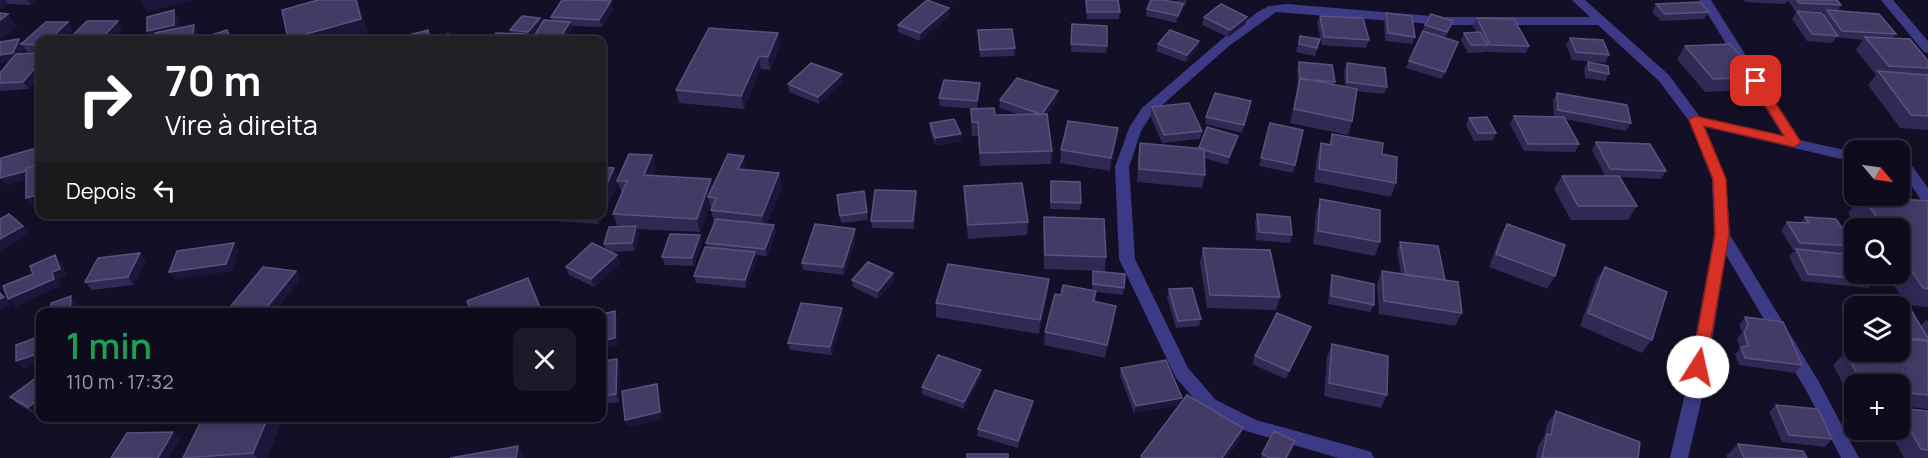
<!DOCTYPE html>
<html lang="pt">
<meta charset="utf-8">
<style>
:root{--surface:#0e0b1c;--page:#1c1929;--text:#f1f3f6;--muted:#9b9ba3;--line:#2e2b3b}
body{margin:0;font-family:Manrope,sans-serif;background:var(--page);color:var(--text);height:100vh;display:flex;flex-direction:column;font-size:22px;white-space:nowrap}
*{box-sizing:border-box;margin:0}
p{font-size:20px;color:var(--muted)}
.icon{flex:none;width:33px;height:33px;fill:none;stroke:currentColor;stroke-width:2;stroke-linecap:round;stroke-linejoin:round}
.map{position:relative;flex:1;overflow:hidden}
.details{position:absolute;left:36px;top:308px;width:570px;height:114px;display:flex;flex-direction:column;background:var(--surface);border-radius:12px;box-shadow:0 3px 15px #0003,0 0 0 2px var(--line)}
.details>*{flex:none}
.banner{position:absolute;left:36px;top:36px;width:570px;height:183px;border-radius:12px;box-shadow:0 3px 15px #0003,0 0 0 2px var(--line);background:#202124;color:#fff;overflow:hidden}
.needle{width:39px;rotate:119deg}
.controls{position:absolute;left:1844px;top:140px;display:grid;gap:12px}
.controls a{display:grid;place-items:center;width:66px;height:66px;border-radius:12px;background:var(--surface);box-shadow:0 3px 15px #0003,0 0 0 2px var(--line);font-size:30px}
.pin{position:absolute;display:grid;place-items:center;width:51px;height:51px;color:#fff;margin:-26px;border-radius:12px;box-shadow:0 3px 9px #0006}
.me{position:absolute;width:66px;margin:-33px;rotate:10deg;stroke-linejoin:round;filter:drop-shadow(0 0 4px #0008)}
.turn{display:flex;align-items:center;gap:21px;height:126px;padding:0 30px;font-size:27px}
.turn .icon{width:78px;height:78px;stroke-width:2.5}
.turn b{display:block;font-size:42px;line-height:51px}
.then{display:flex;align-items:center;height:57px;padding:0 30px;background:#0003;gap:12px;font-size:22px}
.round{display:grid;place-items:center;flex:none;width:63px;height:63px;border-radius:12px;background:var(--page)}
.head{display:flex;align-items:center;justify-content:space-between;height:102px;padding:0 30px}
h1{font-size:36px;font-weight:600;line-height:45px;color:#1e9e55}
.map>svg:first-child{display:block}
</style>
<div class="map">
<svg width="1928" height="458" viewBox="0 0 1928 458">
<rect width="100%" height="100%" fill="#130f26"/>
<g fill="none" stroke-linecap="round" stroke-linejoin="round">
<!-- minor -->
<path fill="#3d3a85" fill-rule="evenodd" d="M1572 0H1585L1669 75 1700 117 1783 136 1699 0H1711L1799 140 1854 152V162L1705 127 1726 179 1730 235 1819 382 1859 458H1841L1807 392 1726 255 1704 389 1688 458H1670L1686 389 1714 235 1712 179 1689 121 1659 81 1598 25H1443L1276 12 1229 46 1152 114 1141 131 1129 167 1135 259 1188 368 1216 400 1256 420 1365 450 1371 452 1374 458H1338L1246 431 1204 410 1176 378 1119 259 1115 167 1129 128 1142 108 1221 40 1259 11 1269 6 1287 4 1443 17H1590Z
M1881 0H1893L1928 41V53L1924 52Z
M1908 165 1913 167 1928 188V204L1923 203 1901 170Z"/>
</g>
<!-- wall -->
<path fill="#312854" d="M0 0H38L31 5 8 4Z
M1085 0H1118L1120 12 1119 19H1087Z
M1146 0 1168 1 1187 0 1185 6H1183L1182 11 1176 23 1146 16 1147 9 1151 1Z
M1744 0H1837L1841 5 1838 11 1896 34 1892 38 1928 61V130L1900 128 1868 85 1876 75 1856 50 1863 40 1837 37 1832 43 1807 41 1792 19 1797 11 1823 15 1825 12 1794 10 1788 1 1785 4 1745 2Z
M1656 4 1709 12 1704 19 1661 21 1652 12Z
M949 8V15L920 41 898 32V25Z
M613 9 602 27 571 26 572 29 565 40H534L533 38 536 33 531 40 527 39V40H492L512 34 510 30 540 18 542 24 552 21 551 17Z
M1386 13 1415 37 1412 44 1385 41 1384 20Z
M1320 16 1369 40 1366 48 1322 45 1317 23Z
M1204 17H1247L1245 24 1228 37 1202 25Z
M1477 18 1529 46 1526 53 1487 52 1486 50 1485 52 1468 53 1461 40 1464 33H1477L1473 26Z
M68 22 73 30 40 40V52H27L24 48 21 54 40 53V76L29 89 0 91V73L10 62 0 63 19 39 22 43Z
M1425 25 1450 28 1445 38 1458 42 1442 79 1406 68Z
M978 30 1015 48 1014 56 980 57Z
M1071 32 1107 46 1106 53 1071 52Z
M1300 36 1320 39 1315 56 1296 52Z
M1570 38 1609 55 1605 63 1572 60 1566 45Z
M1199 41 1198 49 1186 62 1156 51 1158 44Z
M780 46 770 70 761 69 744 109 679 103 676 90Z
M1685 46 1760 77 1751 90 1705 92 1677 59Z
M1299 62 1335 82 1334 85 1345 87 1344 71 1347 63 1387 87 1384 94 1356 91 1352 121 1348 135 1290 123 1298 86 1297 69Z
M1588 62 1609 74 1605 81 1585 78 1584 69Z
M842 74V82L819 104 789 92 788 84Z
M980 83V90L977 109 995 115 1018 114 999 108 1000 100 1057 99 1047 114 1052 151 1051 164 980 166 978 136H972L971 122V109H976L940 106 939 98Z
M1557 93 1631 123 1626 131 1565 119 1579 144 1575 152 1524 151 1510 124 1514 116 1554 117 1553 100Z
M1251 101 1242 133 1205 124 1206 117Z
M1152 107 1202 131 1200 139 1162 143 1150 115Z
M1469 118 1496 133 1493 140 1474 141 1466 125Z
M930 123 961 134V141L936 146 930 131Z
M1270 123 1295 165 1293 173 1259 166Z
M1118 128 1116 142 1110 171 1060 163 1061 150Z
M1332 134 1382 154 1396 183 1391 197 1314 182 1317 156 1321 143 1329 145Z
M1596 142 1666 171 1661 179 1620 177 1637 206 1628 220H1571L1554 189 1562 176H1605L1592 150Z
M1140 143 1199 148 1236 143 1228 165 1205 158V175L1202 188 1137 182 1138 156Z
M652 155 656 168 653 176 713 187 746 170 779 173 782 187 767 224 774 225 776 232 767 256 756 255 757 260 746 288 696 283 694 276 707 247 706 243 714 223 710 205 700 232 637 229 639 234 635 251 610 252 620 263 594 287 569 275 566 267 606 250 604 244 617 226 613 214 622 194 618 183 599 224 557 221 555 214H602L614 168 618 179Z
M1051 181 1081 203 1080 210 1050 209Z
M964 186 1028 222 1027 235 968 239 964 199Z
M864 191 868 220 841 223 837 195Z
M1862 196 1928 201V307L1908 305 1921 326 1926 320 1928 321V409L1899 406V384H1854V401H1852L1833 365 1846 352 1843 347 1854 336V351H1899V306H1866L1865 304 1872 297 1903 299 1886 273H1899V228H1858L1848 213Z
M917 199 914 229 872 228 871 221Z
M1320 199 1380 242 1375 256 1313 244 1316 213Z
M1257 214 1292 235 1290 243 1256 240 1255 222Z
M1044 217 1106 257 1105 271 1044 269 1043 231Z
M1805 217 1854 245 1848 254 1829 252 1875 280 1868 288 1802 281 1789 257 1795 250H1793L1781 230 1787 222 1801 223Z
M1507 224 1555 276 1547 289 1489 267 1500 237Z
M700 235 702 242 694 266 665 265 662 257Z
M856 237 844 275 803 270 802 263Z
M1400 242 1445 280 1462 313 1455 326 1379 314 1377 284 1382 271 1401 274 1397 250Z
M1203 248 1280 297 1276 310 1207 308 1200 262Z
M146 261 134 285 92 290 85 282Z
M1605 267 1652 340 1642 353 1580 326 1596 280Z
M1093 271 1124 288 1123 295 1096 292 1095 302 1114 319 1105 358 1044 345 1045 332 1061 295 1092 290Z
M893 273 894 281 878 299 853 287 852 280Z
M1332 275 1374 305 1370 312 1328 304 1330 283Z
M1049 279 1048 293 1039 334 936 317V303Z
M1169 289 1201 319 1199 326 1176 328 1167 297Z
M843 315 832 355 790 350 788 343Z
M1745 317 1802 365 1795 373 1739 365 1735 354 1740 348 1737 339 1742 332 1739 325Z
M1308 334 1286 379 1252 364 1255 356Z
M1332 344 1387 395 1381 408 1324 396 1327 357Z
M617 359 620 366 619 402 602 404V361Z
M1121 368 1239 441 1227 458H1140L1141 456 1179 405 1134 413 1120 375Z
M40 375 36 415 18 404 10 397Z
M981 377 964 409 922 394V387Z
M1033 401V408L1018 448 977 436 978 429Z
M1776 405 1832 439 1825 447 1782 442 1769 412Z
M1899 408 1928 411V458H1904L1888 429H1899Z
M1556 411 1638 458H1536L1538 446 1544 437 1547 424Z
M203 417H294L278 419 281 423 267 458H183Z
M1738 444 1807 458H1727L1726 456Z
M1292 448 1287 458H1261L1262 454Z"/>
<!-- shaded-wall -->
<path fill="#1d163a" d="M0 0H5L8 4 0 10Z
M27 0H38L31 5Z
M140 0H194L148 12Z
M356 0H357L359 4 368 32 338 40H288V39Z
M949 0H957L949 3Z
M611 1 613 9 602 27 599 20Z
M1183 4 1182 11 1176 23 1178 16Z
M949 8V15L920 41V33Z
M174 10 179 18V32L151 39 147 31Z
M8 14 18 27 0 40V20Z
M1247 17 1245 24 1228 37 1230 30Z
M540 18 542 25 531 40 528 32Z
M118 21 123 29 112 40H100Z
M68 22 73 30 62 40H49Z
M570 22 572 29 565 40H559Z
M194 25 198 32 197 40H190Z
M778 33 780 46 770 70 768 57Z
M525 34 527 40H521Z
M19 39 23 45 21 44 24 48 18 60 0 63V55Z
M1199 41 1198 49 1186 62 1187 55Z
M759 56 761 69 744 109 741 96Z
M40 62V76L29 89 23 82Z
M842 74V82L819 104 818 97Z
M980 83V90L977 109V101Z
M1058 91 1057 99 1041 122 1042 114Z
M1118 128 1116 142 1110 171 1111 158Z
M961 134V141L936 146 935 138Z
M1238 136 1236 143 1228 165 1229 157Z
M652 155 656 168 648 189 644 175Z
M744 156 746 169H738Z
M40 166V176L7 186 0 178Z
M614 168 619 181H617L618 183 599 224 595 214H602V195Z
M779 173 782 187 765 229 762 216Z
M711 179 714 192 708 197 710 205 700 232 697 219Z
M916 191 917 199 914 229 913 221Z
M40 194V210L37 211 26 198Z
M774 225 776 232 767 256 765 249Z
M23 226 30 234 0 251V239Z
M636 226 639 234 635 251 632 243Z
M855 229 856 237 844 275 843 267Z
M700 235 702 242 694 266 692 258Z
M234 243 239 251 232 271 175 280 169 272Z
M755 252 757 260 746 288 745 280Z
M140 253 146 261 134 285 128 277Z
M55 255 62 263 67 276 59 279 61 286 15 307 8 299 52 272Z
M617 255 620 263 594 287 591 279Z
M296 271 301 279 275 312H263Z
M893 273 894 281 878 299V291Z
M1049 279 1048 293 1039 334 1040 320Z
M71 296 78 304V312H70Z
M4 297 11 304 0 311V299Z
M1116 306 1114 319 1105 358 1107 345Z
M842 308 843 315 832 355 830 347Z
M615 311 618 319V346L602 349V341Z
M1311 327 1308 334 1286 379 1289 371Z
M40 353V363L24 369 16 361Z
M617 359 620 366 619 402 616 394Z
M981 370V377L964 409V402Z
M657 384 659 391 662 419 628 427 625 420Z
M40 398V411L36 415 28 407Z
M1182 398 1180 405 1134 413 1136 406Z
M1033 401V408L1018 448V441Z
M268 417H276L281 423 267 458H257L253 453Z
M1243 428 1239 441 1227 458H1222Z
M173 432 180 439 169 458H158Z
M518 446 524 458H516Z"/>
<!-- building -->
<path fill="#433a66" stroke="#5a527e" stroke-width="1.5" d="M318 0H356L361 19 288 39 282 10Z
M562 0H590L611 1 599 20 551 17Z
M927 0 949 8 920 33 898 25Z
M1086 0H1118L1120 12H1087Z
M1151 0H1164L1183 4 1178 16 1147 9Z
M1797 0H1837L1841 5 1799 3Z
M1700 2 1709 12 1665 14 1656 4Z
M1221 4 1247 17 1230 30 1204 17Z
M174 10V25L147 31V17Z
M1827 10 1879 14 1896 34 1842 31Z
M1797 11 1822 13 1838 36 1812 34Z
M0 13 8 14 0 20Z
M1386 13 1412 16 1415 37 1388 33Z
M1431 14 1453 21 1447 32 1425 25Z
M522 16 540 18 528 32 510 30Z
M1320 16 1363 18 1369 40 1324 37Z
M1477 18 1514 19 1529 46 1490 45Z
M544 20 570 22 559 40 533 38Z
M87 21H118L100 40H68Z
M46 22H68L49 40H40V45L21 44Z
M1072 24 1107 26V46L1071 44Z
M194 25 192 40H153L155 33Z
M709 28 778 33 768 57 759 56 741 96 676 90Z
M1012 29 1015 48 980 50 978 30Z
M227 30 231 40H204L203 38Z
M428 30 430 39 448 34 450 40H411L409 35Z
M1170 30 1199 41 1187 55 1158 44Z
M1423 31 1458 42 1445 72 1409 61Z
M1480 32 1488 45H1471L1464 33Z
M496 33 525 34 521 40H492Z
M401 36 403 40H389Z
M1300 36 1320 39 1317 48 1299 44Z
M1865 37 1910 39 1928 61V68L1889 66Z
M1570 38 1603 40 1609 55 1576 52Z
M19 39 13 53 0 55V42Z
M1730 44 1760 77 1713 79 1685 46Z
M40 53V62L23 82 0 83V73L16 54Z
M1299 62 1332 65 1335 82 1300 79Z
M1588 62 1608 66 1609 74 1589 70Z
M811 63 842 74 818 97 788 84Z
M1347 63 1385 68 1387 87 1347 82Z
M1878 71 1928 75V116L1911 115Z
M1017 78 1058 91 1042 114H1040L1000 100Z
M1300 78 1357 89 1352 121 1294 109Z
M944 80 980 83 977 101 939 98Z
M1215 93 1251 101 1244 125 1206 117Z
M1557 93 1627 105 1631 123 1558 110Z
M1189 103 1202 131 1164 135 1152 107Z
M994 108 995 115 1047 114 1052 151 980 153 978 122H972L971 109Z
M1514 116 1564 117 1579 144H1528Z
M1487 117 1496 133H1478L1469 118Z
M954 119 961 134 935 138 930 123Z
M1068 121 1118 128 1111 158 1061 150Z
M1270 123 1303 130 1295 165 1261 158Z
M1207 127 1238 136 1229 157 1204 150V149L1199 148Z
M1332 134 1383 143 1382 154 1397 157 1396 183 1319 169 1321 143 1331 145Z
M1596 142 1650 144 1666 171 1610 169Z
M1140 143 1204 149 1205 175 1139 169Z
M40 147V164L26 168V171L0 178 1 158Z
M629 154 652 155 644 175 711 179 697 219 613 214 627 181H617Z
M728 154 744 156 738 169 779 173 762 216 711 210 716 198 708 197Z
M40 164V194L26 198V168Z
M602 167 614 168 602 195Z
M1562 176H1619L1637 206H1578Z
M1051 181 1080 182 1081 203 1051 202Z
M1022 183 1028 222 968 225 964 186Z
M875 190 916 191 913 221H871Z
M864 191 867 212 840 216 837 195Z
M1862 196 1928 201V289L1923 288 1899 252V228H1884Z
M1320 199 1380 210V242L1318 231Z
M9 214 23 226 0 239V219Z
M1257 214 1290 217 1292 235 1259 232Z
M1044 217 1104 219 1106 257 1045 255Z
M1805 217 1836 219 1854 246 1800 243 1787 222 1809 223Z
M716 219 774 225 765 249 706 243Z
M815 224 855 229 843 267 802 263Z
M1507 224 1565 245 1555 276 1496 254Z
M636 226 632 243 604 244 609 227Z
M670 234 700 235 692 258 662 257Z
M1400 242 1438 246 1445 280 1406 275Z
M234 243 226 264 169 272 177 251Z
M592 243 617 255 591 279 566 267Z
M705 247 755 252 745 280 694 276Z
M1203 248 1270 250 1280 297 1210 295Z
M1796 249 1854 255V273H1870L1875 280 1808 274Z
M140 253 128 277 85 282 98 258Z
M55 255 60 269 52 272 54 279 8 299 3 286 33 274 30 266Z
M868 262 893 273 878 291 852 280Z
M948 264 1049 279 1040 320 936 303Z
M263 267 296 271 263 312H226Z
M1605 267 1667 292 1652 340 1588 313Z
M1093 271 1125 274 1124 288 1093 284Z
M1382 271 1458 282 1462 313 1384 301Z
M1332 275 1374 284V305L1331 296Z
M528 278 542 312H471L467 301Z
M1063 285 1096 291 1093 301 1116 306 1107 345 1045 332 1055 294 1061 295Z
M1192 288 1201 319 1178 321 1169 289Z
M0 293 4 297 0 299Z
M71 296 70 312H50L51 303Z
M1872 297 1905 300 1928 338V340L1899 337V306H1878Z
M801 303 842 308 830 347 788 343Z
M615 311V338L602 341V314Z
M1277 313 1311 327 1289 371 1255 356Z
M1745 317 1783 322 1802 365 1745 358 1741 347 1748 346 1744 332 1748 325Z
M40 336V353L16 361V345Z
M1899 339 1927 341 1928 343V395L1899 392V384H1863L1845 352 1866 354 1865 351H1899Z
M1332 344 1388 356 1387 395 1329 383Z
M938 355 981 370 964 402 922 387Z
M617 359 616 394 602 396V361Z
M1166 360 1182 398 1136 406 1121 368Z
M40 375V398L28 407 10 397Z
M657 384 660 412 625 420 622 391Z
M995 390 1033 401 1018 441 978 429Z
M1187 395 1243 428 1222 458H1144L1141 456Z
M1776 405 1818 409 1832 439 1789 435Z
M1899 408 1928 411V450L1921 449 1899 410Z
M1556 411 1640 442 1638 458H1542L1547 434 1551 435Z
M203 417H268L253 453 183 458Z
M1274 431 1295 441 1286 458H1270L1262 454Z
M173 432 158 458H111L127 433Z
M1738 444 1803 451 1807 458H1744Z
M518 446 516 458H450Z
M967 454H1008V458H967Z"/>
<!-- route -->
<path fill="#d93025" stroke="#8d1f18" stroke-width="1.5" d="M1756 78 1760 79 1801 142 1794 147 1704 126 1726 179 1729 235 1706 367 1704 372 1698 373 1693 372 1691 367 1715 235 1713 179 1689 120 1695 116 1784 136 1750 81Z"/>
</svg>
<div class="controls">
<a><svg class="needle" viewBox="-14 -14 28 28"><path d="M0-13l5 13h-10z" fill="#e53935"/><path d="M0 13l5-13h-10z" fill="#9b9ba3"/></svg></a>
<a><svg class="icon" aria-label="search" viewBox="0 0 24 24"><circle cx="10" cy="10" r="6"/><path d="M15 15l6 6"/></svg></a>
<a><svg class="icon" aria-label="layers" viewBox="0 0 24 24"><path d="M12 4l9 5-9 5-9-5zM3 14l9 5 9-5"/></svg></a>
<a>+</a>
</div>
<div class="pin" style="left:1756px;top:81px;background:#d93025"><svg class="icon" aria-label="arrive" viewBox="0 0 24 24"><path d="M6 21V4h12l-3 4 3 4H6"/></svg></div>
<svg class="me" style="left:1698px;top:367px" viewBox="-20 -20 40 40"><circle r="19" fill="#fff"/><path d="M0-13L10 11 0 6-10 11z" fill="#d93025"/></svg>
<div class="banner">
<div class="turn"><svg class="icon" aria-label="right" viewBox="0 0 24 24"><path d="M7 20v-9h11M14 6l5 5-5 5"/></svg><div><b>70 m</b>Vire à direita</div></div>
<div class="then">Depois<svg class="icon" aria-label="left" viewBox="0 0 24 24"><path d="M17 20v-9H6M10 6l-5 5 5 5"/></svg></div>
</div>
<section class="details">
<div class="head"><div><h1>1 min</h1><p>110 m · 17:32</p></div><a class="round"><svg class="icon" aria-label="close" viewBox="0 0 24 24"><path d="M6 6l12 12M18 6L6 18"/></svg></a></div>
</section>
</div>
